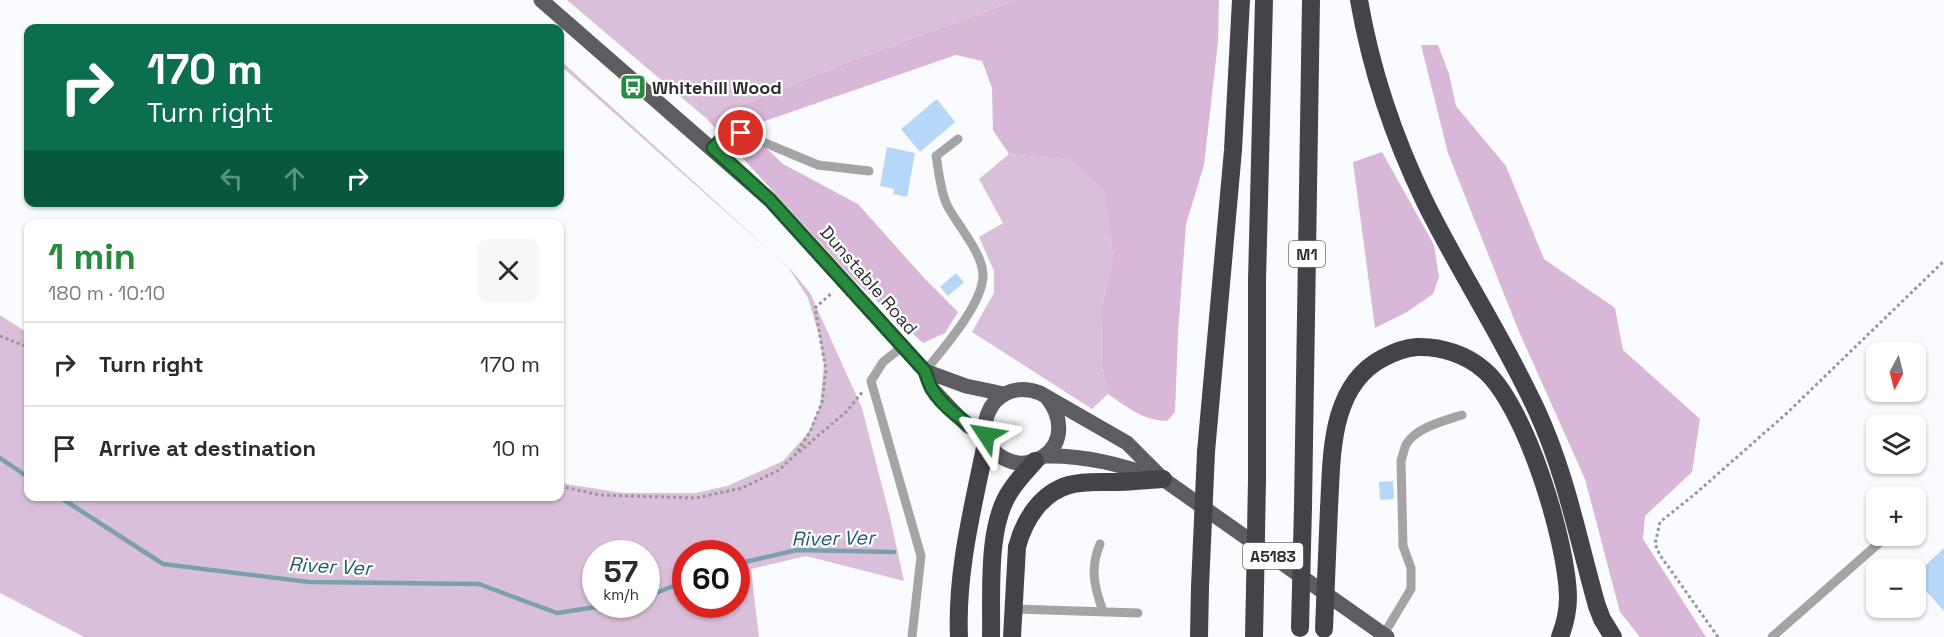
<!DOCTYPE html>
<meta charset="utf-8">
<style>
:root{--surface:#fff;--page:#f7f7f7;--text:#2b2b33;--muted:#7c7c81;--line:#e1e1e2;--accent:#288a3e}
body{margin:0;font-family:"Space Grotesk",sans-serif;background:var(--page);color:var(--text);height:100vh;display:flex;flex-direction:column;font-size:22px;white-space:nowrap}
*{box-sizing:border-box;margin:0}
p{font-size:20px;color:var(--muted)}
.icon{flex:none;width:33px;height:33px;fill:none;stroke:currentColor;stroke-width:2;stroke-linecap:round;stroke-linejoin:round}
.map{position:relative;flex:1;overflow:hidden}
.side{position:absolute;left:24px;top:219px;width:540px;height:282px;display:flex;flex-direction:column;background:var(--surface);border-radius:12px;box-shadow:0 2px 4px #0004}
.side>*{flex:none}
.guide{position:absolute;left:24px;top:24px;width:540px;height:183px;border-radius:12px;box-shadow:0 2px 4px #0004;background:#0b6e4f;color:#fff;overflow:hidden}
.needle{width:39px;rotate:187deg}
.fabs{position:absolute;left:1866px;top:342px;display:grid;gap:12px}
.fabs a{display:grid;place-items:center;width:60px;height:60px;border-radius:12px;background:var(--surface);box-shadow:0 2px 4px #0004;font-size:30px}
.speed{position:absolute;left:582px;top:540px;display:flex;gap:12px;font-size:30px;font-weight:700;text-align:center}
.speed>*{display:grid;place-content:center;width:78px;height:78px;border-radius:50%;background:var(--surface);box-shadow:0 2px 4px #0004;line-height:1}
.speed small{font-size:15px;font-weight:400}
.speed .limit{border:9px solid #d22;background:#fff;color:#111}
.pin{position:absolute;display:grid;place-items:center;width:51px;height:51px;color:#fff;margin:-26px;border:3px solid #fff;border-radius:50%;box-shadow:0 2px 6px #0007}
.me{position:absolute;width:66px;margin:-33px;rotate:303deg;stroke-linejoin:round;filter:drop-shadow(0 0 4px #0008)}
.turn{display:flex;align-items:center;gap:21px;height:126px;padding:0 24px;font-size:27px}
.turn .icon{width:78px;height:78px;stroke-width:2.5}
.turn b{display:block;font-size:42px;line-height:51px}
.lanes{display:flex;align-items:center;height:57px;padding:0 24px;background:#0003;justify-content:center;gap:30px;direction:ltr}
.lanes .off{opacity:.35}
.round{display:grid;place-items:center;flex:none;width:63px;height:63px;border-radius:12px;background:var(--page)}
.overview{display:flex;align-items:center;justify-content:space-between;height:102px;padding:0 24px}
h1{font-size:36px;font-weight:800;line-height:45px;color:var(--accent)}
ul{padding:0;list-style:none}
li{display:flex;align-items:center;gap:18px;height:84px;padding:0 24px;border-top:2px solid var(--line)}
li div{flex:1}
li b{display:block;font-size:22px}
li em{font-style:normal}
.map>svg:first-child{display:block}
</style>
<div class="map">
<svg width="1944" height="637" viewBox="0 0 1944 637">
<rect width="100%" height="100%" fill="#fafbff"/>
<!-- green -->
<path fill="#dabfda" fill-rule="evenodd" d="M567 0H1017L850 61 707 119Z
M560 60 793 272 810 293 862 408 890 517 904 581 806 556 751 569 759 637H84L0 593V315L28 333V496H560V483L623 493H696L727 486 783 461 808 433 820 406 824 364 819 335 808 298 788 267 560 65ZM596 554H646V604H596ZM686 554H736V604H686Z
M1009 154 1070 160 1104 191 1113 256 1101 311 1102 369 1108 394 1092 409 972 332 994 293V271L979 237 1003 223 979 179Z"/>
<!-- forest -->
<path fill="#d8b7d8" d="M1017 0H1219L1218 42 1204 165 1186 224 1178 334 1175 412 1167 421C1144 421 1127 407 1108 394L1102 369 1101 311 1113 256 1104 191 1070 160 1009 154 993 130 992 88 982 61 956 55 745 128 783 164 858 204 925 279 958 312 945 333 923 343 854 280 707 119 850 61Z
M1421 45H1438L1449 74 1456 106 1506 166 1544 259 1615 308 1623 350 1700 419 1692 472 1645 516 1643 539 1706 637H1640L1620 612 1585 479 1517 327 1448 153Z
M1382 152 1434 245 1439 277 1433 294 1407 312 1375 328 1353 162Z"/>
<g fill="none" stroke-linecap="round" stroke-linejoin="round">
<!-- stream -->
<path stroke="#7c9fad" stroke-width="4.5" d="M0 458 28 477
M58 496 163 564 309 582 479 584 557 613 616 604
M736 564 797 550 894 552
M646 597 686 581"/>
</g>
<!-- building -->
<path fill="#b7d7f8" d="M937 99 955 122 920 152 901 129Z
M887 147 915 153 907 197 893 194 894 189 880 186Z
M956 273 964 282 948 296 940 287Z
M1393 481 1394 499 1380 500 1379 482Z
M1944 548V611L1916 580V574Z"/>
<g fill="none" stroke-linecap="round" stroke-linejoin="round">
<!-- path -->
<path stroke="#97989b" stroke-width="3" stroke-dasharray="3 3" stroke-linecap="butt" d="M0 336 28 347
M799 452 847 411 863 391
M560 486 599 495 696 498 742 488 779 470 795 455 810 432 822 402 826 370 815 308 833 292
M1718 637 1660 555 1655 544 1660 522 1695 494 1787 413 1944 261"/>
<!-- service -->
<path stroke="#a4a3a6" stroke-width="9" d="M713 148 724 137 741 133 818 165 869 171
M902 347 883 362 871 381 921 556 912 637
M925 371C943 349 984 303 983 274 982 252 957 225 947 205 940 191 939 171 936 156L958 139
M1916 510 1917 509
M1100 544C1090 568 1094 587 1103 611
M1013 609 1138 613
M1384 634 1411 589V568L1403 546 1401 461C1403 455 1404 448 1407 443 1418 427 1444 421 1462 415
M1772 637 1887 536"/>
<!-- primary -->
<path stroke="#5d5c60" stroke-width="15" d="M541 0 770 200 925 371 932 389 953 411 968 426 986 435
M925 371 966 386 1004 394
M1048 399C1062 417 1064 442 1044 456 1035 462 1023 465 1013 462 962 447 987 373 1040 393L1127 443 1163 479 1387 637
M1045 456C1086 455 1121 465 1160 478"/>
<!-- motorway -->
<path stroke="#444348" stroke-width="18" d="M1359 0C1371 70 1394 138 1425 202 1460 273 1504 339 1537 411 1566 474 1578 539 1597 606L1602 619 1613 637
M1206 452 1233 150 1241 0
M1257 479V281L1264 0
M1303 507 1311 0
M1329 508C1332 457 1329 386 1383 358 1394 352 1405 348 1417 347 1441 346 1467 355 1484 370 1526 406 1567 542 1568 597 1568 611 1565 624 1560 637
M959 637C956 570 974 503 987 438
M991 637C992 595 986 525 1011 490 1018 479 1027 470 1035 461
M1012 637 1017 547C1024 520 1041 493 1069 485 1083 481 1097 482 1111 482 1128 482 1146 480 1163 479
M1199 637 1200 587
M1254 637 1255 589"/>
<!-- motorway-bridge -->
<path stroke="#444348" stroke-width="18" d="M1200 587 1206 452
M1255 589 1257 479
M1300 628 1303 507
M1324 629 1329 508"/>
</g>
<g fill="none" stroke-linecap="round" stroke-linejoin="round">
<defs>
<path id="route" d="M741 133 724 137 713 148 770 200 925 371C927 377 929 384 932 389 942 406 968 426 986 435"/>
</defs>
<!-- route casing -->
<use href="#route" stroke="#1a5a28" stroke-width="15"/>
<!-- route -->
<use href="#route" stroke="#288a3e" stroke-width="10"/>
</g>
<!-- icons -->
<defs>
<symbol id="bus-square" viewBox="-11 -11 22 22"><rect x="-9" y="-9" width="18" height="18" rx="4" fill="#288a3e" stroke="#fff"/><path d="M-5-6H5V4H4V6H2V4H-2V6H-4V4H-5ZM-3.5-4V0h7V-4ZM-3.5 1.2v1.5H-2V1.2ZM2 1.2v1.5H3.5V1.2Z" fill="#fff"/></symbol>
</defs>
<g fill-rule="evenodd">
<use href="#bus-square" x="618" y="72" width="30" height="30"/>
</g>
<g text-anchor="middle" dominant-baseline="central" stroke-width="4.5" stroke-linejoin="round" paint-order="stroke">
<!-- shield labels -->
<g fill="#fff" stroke="#6b6c6d" stroke-width="1.5">
<rect x="1289" y="241" width="36" height="26" rx="4.5"/>
<rect x="1243" y="543" width="60" height="26" rx="4.5"/>
</g>
<g font-size="16" font-weight="bold" fill="#2c2d2f">
<text x="1307" y="254">M1</text>
<text x="1273" y="556">A5183</text>
</g>
<!-- poi labels -->
<g font-size="18" font-weight="bold" fill="#2c2d2f" stroke="#fff" text-anchor="start">
<text x="652" y="87">Whitehill Wood</text>
</g>
<!-- street labels -->
<g font-size="18" fill="#2c2d2f" stroke="#fff">
<text transform="translate(869 280) rotate(49)">Dunstable Road</text>
</g>
<!-- water labels -->
<g font-size="20" font-style="italic" fill="#1f5d71" stroke="#fff">
<text transform="translate(833 538) rotate(-1)">River Ver</text>
<text transform="translate(330 566) rotate(3)">River Ver</text>
</g>
</g>
</svg>
<div class="fabs">
<a><svg class="needle" viewBox="-14 -14 28 28"><path d="M0-13l5 13h-10z" fill="#e53935"/><path d="M0 13l5-13h-10z" fill="#7c7c81"/></svg></a>
<a><svg class="icon" aria-label="layers" viewBox="0 0 24 24"><path d="M12 4l9 5-9 5-9-5zM3 14l9 5 9-5"/></svg></a>
<a>+</a>
<a>−</a>
</div>
<div class="speed"><div>57<small>km/h</small></div><div class="limit">60</div></div>
<div class="pin" style="left:741px;top:133px;background:#d93025"><svg class="icon" aria-label="arrive" viewBox="0 0 24 24"><path d="M6 21V4h12l-3 4 3 4H6"/></svg></div>
<svg class="me" style="left:986px;top:435px" viewBox="-20 -20 40 40"><path d="M0-17L14 15 0 8-14 15z" fill="#288a3e" stroke="#fff" stroke-width="4"/></svg>
<div class="guide">
<div class="turn"><svg class="icon" aria-label="right" viewBox="0 0 24 24"><path d="M7 20v-9h11M14 6l5 5-5 5"/></svg><div><b>170 m</b>Turn right</div></div>
<div class="lanes"><svg class="icon off" aria-label="left" viewBox="0 0 24 24"><path d="M17 20v-9H6M10 6l-5 5 5 5"/></svg><svg class="icon off" aria-label="ahead" viewBox="0 0 24 24"><path d="M12 20V5M6 11l6-6 6 6"/></svg><svg class="icon" aria-label="right" viewBox="0 0 24 24"><path d="M7 20v-9h11M14 6l5 5-5 5"/></svg></div>
</div>
<section class="side">
<div class="overview"><div><h1>1 min</h1><p>180 m · 10:10</p></div><a class="round"><svg class="icon" aria-label="close" viewBox="0 0 24 24"><path d="M6 6l12 12M18 6L6 18"/></svg></a></div>
<ul>
<li><svg class="icon" aria-label="right" viewBox="0 0 24 24"><path d="M7 20v-9h11M14 6l5 5-5 5"/></svg><div><b>Turn right</b></div><em>170 m</em></li>
<li><svg class="icon" aria-label="arrive" viewBox="0 0 24 24"><path d="M6 21V4h12l-3 4 3 4H6"/></svg><div><b>Arrive at destination</b></div><em>10 m</em></li>
</ul>
</section>
</div>
